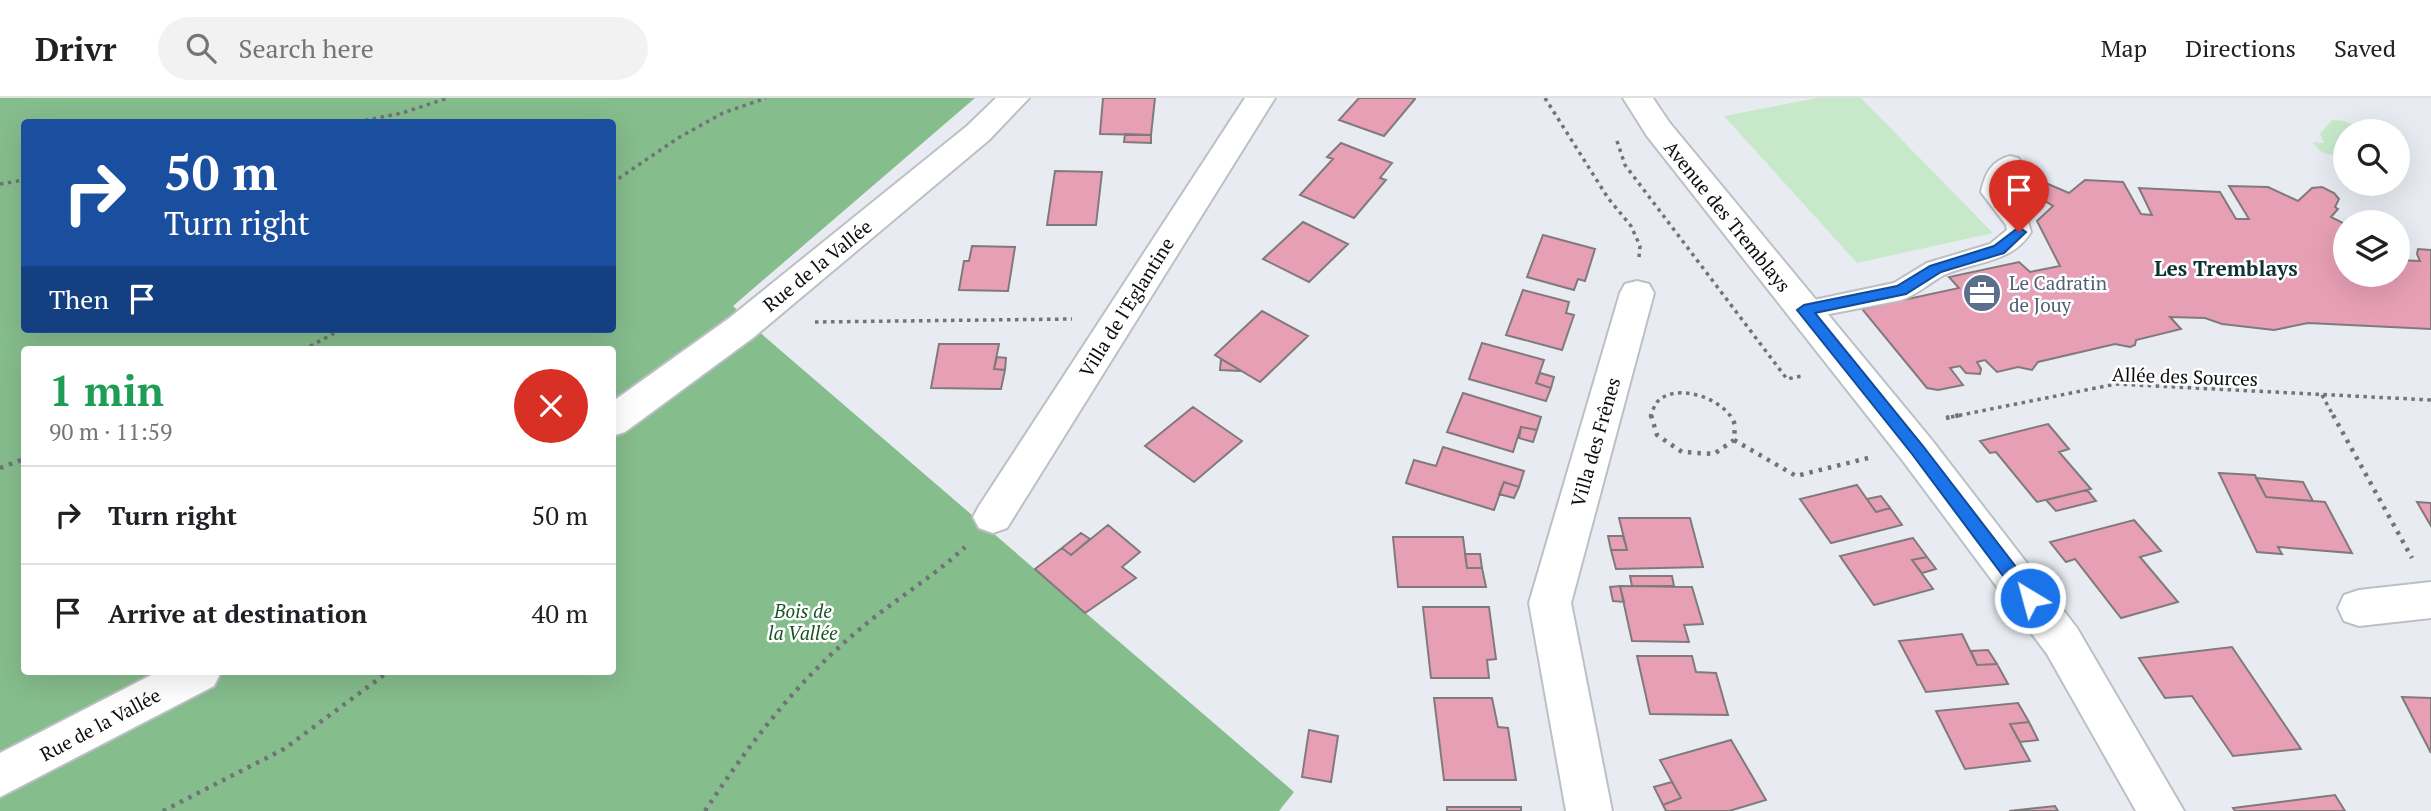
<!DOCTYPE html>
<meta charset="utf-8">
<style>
:root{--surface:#fff;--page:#f2f2f2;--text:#202124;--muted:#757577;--line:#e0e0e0}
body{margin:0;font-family:"PT Serif",serif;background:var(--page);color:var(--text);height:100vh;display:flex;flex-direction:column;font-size:26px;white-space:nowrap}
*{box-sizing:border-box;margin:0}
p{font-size:23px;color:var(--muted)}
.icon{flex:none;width:38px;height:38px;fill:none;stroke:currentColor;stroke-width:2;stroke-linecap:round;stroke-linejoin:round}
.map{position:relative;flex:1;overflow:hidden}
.sheet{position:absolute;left:21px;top:248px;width:595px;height:329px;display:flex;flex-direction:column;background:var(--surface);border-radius:7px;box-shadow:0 7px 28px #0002}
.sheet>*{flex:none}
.guide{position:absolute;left:21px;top:21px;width:595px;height:214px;border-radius:7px;box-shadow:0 7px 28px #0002;background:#1a4fa0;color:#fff;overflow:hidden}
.buttons{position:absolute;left:2333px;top:21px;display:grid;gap:14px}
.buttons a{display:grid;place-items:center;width:77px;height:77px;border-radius:50%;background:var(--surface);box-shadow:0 7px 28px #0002;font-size:35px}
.pin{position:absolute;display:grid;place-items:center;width:60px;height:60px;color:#fff;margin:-72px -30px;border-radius:50% 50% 50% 0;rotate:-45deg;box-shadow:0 0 7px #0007}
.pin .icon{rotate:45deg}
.me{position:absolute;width:77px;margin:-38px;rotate:323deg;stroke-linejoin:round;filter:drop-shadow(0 0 5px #0008)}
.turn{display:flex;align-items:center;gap:24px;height:147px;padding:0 28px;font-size:32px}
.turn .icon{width:91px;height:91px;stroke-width:2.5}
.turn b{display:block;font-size:49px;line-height:60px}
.then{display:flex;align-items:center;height:66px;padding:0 28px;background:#0003;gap:14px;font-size:26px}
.round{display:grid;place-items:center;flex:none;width:74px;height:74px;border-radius:37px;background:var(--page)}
.headline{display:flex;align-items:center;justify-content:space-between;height:119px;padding:0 28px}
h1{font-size:42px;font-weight:700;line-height:52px;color:#1e9e55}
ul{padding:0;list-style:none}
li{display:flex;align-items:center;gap:21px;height:98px;padding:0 28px;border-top:2px solid var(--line)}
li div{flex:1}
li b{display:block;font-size:26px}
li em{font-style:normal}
header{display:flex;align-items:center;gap:42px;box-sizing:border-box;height:98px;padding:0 35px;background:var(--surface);border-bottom:2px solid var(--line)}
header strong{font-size:33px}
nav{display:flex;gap:38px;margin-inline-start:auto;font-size:24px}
.search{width:490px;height:63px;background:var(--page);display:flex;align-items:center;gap:18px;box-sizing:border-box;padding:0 24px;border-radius:38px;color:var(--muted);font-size:26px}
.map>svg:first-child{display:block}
</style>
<header>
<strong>Drivr</strong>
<div class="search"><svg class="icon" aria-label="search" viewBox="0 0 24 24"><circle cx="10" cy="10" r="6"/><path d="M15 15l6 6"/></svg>Search here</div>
<nav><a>Map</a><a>Directions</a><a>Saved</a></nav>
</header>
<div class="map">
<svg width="2431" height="713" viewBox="0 0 2431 713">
<rect width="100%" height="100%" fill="#e8ecf2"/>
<!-- green -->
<path fill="#c7e9ca" d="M1817 0H1861L1993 135 1857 165 1724 18Z
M2332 22 2344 23 2368 33H2345V60L2323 55 2312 44 2324 45 2320 36Z"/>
<!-- forest -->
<path fill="#86bd8d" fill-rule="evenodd" d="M0 0H975L733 208 765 239 1294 694 1279 713H0ZM24 24H612V231H24ZM24 252H612V574H24Z"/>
<!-- building -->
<path fill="#e79fb5" stroke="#807a7b" stroke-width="2" d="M1103 0H1155L1151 37 1100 36Z
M1359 0H1414L1415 1 1384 38 1339 22Z
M1125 36 1151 37V45L1124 44Z
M1341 45 1392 65 1380 80 1386 82 1354 120 1300 97 1333 61 1327 59Z
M1055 73 1102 74 1096 127H1047Z
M2027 77 2069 95 2085 82 2123 84 2141 116 2152 117 2139 90 2220 94 2236 121H2249L2229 88 2268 89 2298 103 2312 90 2322 89 2334 95 2339 101 2335 109 2338 111 2331 119 2345 126V177H2398V162L2420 163 2417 156 2418 151 2431 152V231L2308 225 2274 232 2222 226 2205 220 2170 219 2181 231 2136 242 2135 247 2130 249 2115 246 2038 264 2032 272 2018 269 1997 274 1985 262 1977 264 1981 271 1980 276 1966 275 1960 268 1950 270 1963 287 1938 292 1927 290 1862 211 1959 190 1949 179 2019 164 2030 174 2060 168 2037 123 2053 108 2018 87 2017 80Z
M1303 124 1348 146 1309 184 1263 161Z
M1543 137 1595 151 1585 183 1578 181 1574 192 1527 179Z
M972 148 1015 149 1008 193 959 192 964 163H969Z
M1523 192 1569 204 1566 215 1574 217 1562 252 1506 237Z
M1262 213 1308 238 1260 284 1215 257Z
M1482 245 1544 262 1536 285 1551 290 1546 303 1469 281Z
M939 246H999L994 271 1005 272 1001 291 931 290Z
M997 259 1006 260 1005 272 994 271Z
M1221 261 1241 273 1220 272Z
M1540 275 1554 279 1551 290 1536 285Z
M1463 295 1541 319 1537 332 1521 329 1513 354 1447 334Z
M1193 309 1242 343 1194 384 1145 348Z
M2048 326 2069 351 2059 354 2091 391 2037 404 1996 354 1990 355 1980 343Z
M1521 329 1537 332 1533 344 1519 340Z
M1443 349 1524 373 1519 389 1504 384 1494 412 1406 385 1414 362 1436 368Z
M2219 375 2255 377 2266 399 2325 404 2352 455 2278 449 2282 456 2257 454Z
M2256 380 2303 384 2313 403 2266 399Z
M1504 384 1519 389 1514 400 1499 396Z
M1857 387 1876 414 1890 410 1902 427 1831 445 1800 401Z
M2087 392 2096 403 2056 413 2046 402Z
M1881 398 1890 410 1876 414 1867 401Z
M2417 404 2431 405V428Z
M1619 420H1690L1703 469 1616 471 1611 452H1627Z
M2134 422 2161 453 2140 459 2178 504 2121 520 2075 461 2066 464 2050 444Z
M1108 427 1140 454 1122 469 1136 480 1085 515 1035 471 1062 450 1071 457Z
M1081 435 1090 441 1071 457 1062 450Z
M1608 438H1623L1627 452H1611Z
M1393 439H1463L1467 470H1482L1486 489H1398Z
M1913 440 1927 459 1912 462 1933 491 1874 507 1840 458Z
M1465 456H1480L1482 470H1467Z
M1927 459 1936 471 1922 475 1912 462Z
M1630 478H1672L1674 488H1632Z
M1620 488 1624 504 1613 503 1610 489Z
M1620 488 1692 489 1703 526 1684 527 1689 544 1632 543Z
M1423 509H1489L1496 561 1487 562 1489 580H1431Z
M1962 536 1977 567 1997 566 2008 586 1926 594 1899 543Z
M2232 549 2301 651 2233 658 2192 598 2165 600 2139 560Z
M1988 552 1997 566 1977 567 1971 553Z
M1637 558H1692L1696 574 1716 575 1728 617 1650 616Z
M2402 599 2431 600V655Z
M1434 600H1492L1498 629 1508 630 1516 682H1444Z
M2018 605 2029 624 2010 626 2030 663 1965 671 1936 613Z
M2029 624 2038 642 2020 644 2010 626Z
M1309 632 1338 638 1331 684 1302 679Z
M1731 642 1766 702 1729 713H1666L1663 707 1681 700 1660 662Z
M1672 684 1681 700 1663 707 1654 689Z
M2335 697 2345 713H2235L2233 710Z
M2055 708 2058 713H2009Z
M1447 709H1521V713H1447Z"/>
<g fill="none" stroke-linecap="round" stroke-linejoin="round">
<defs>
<path id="lane" d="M2010 58 2018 60 2022 65 2008 79 2005 93 2027 120 2031 134C2011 166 1975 163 1944 177 1929 185 1917 197 1901 202L1804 221 1795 218 1791 212 1795 206 1894 185 1927 165 1990 146 2007 132 2006 127 1981 94C1985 76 1991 63 2010 58Z"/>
<path id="street" d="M996 0H1029L989 42 754 239 625 334 612 338V304L728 221 967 28Z
M1245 0H1275L1007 430 993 435 979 430 973 419 979 408Z
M1623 0H1653L1669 24 1931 341 2077 530 2184 713H2136L2047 556 1903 363 1647 38Z
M1637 183 1649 186 1654 195 1571 505 1612 713H1566L1529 505 1620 195 1625 186Z
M2431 484V520L2359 528 2344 523 2338 510 2344 497 2359 492Z
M157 574H221L214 588 0 699V655Z"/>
</defs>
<!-- lane casing -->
<use href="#lane" stroke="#bcc0c5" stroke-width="4"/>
<!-- street casing -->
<use href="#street" stroke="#bcc0c5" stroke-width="4"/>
<!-- path-far1 -->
<path stroke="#707377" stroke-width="3.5" stroke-dasharray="3.5 4.5" stroke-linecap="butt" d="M1545 0 1608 100 1631 128 1640 148 1639 159
M357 24 402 15 448 0
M1617 43 1625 67 1787 281 1802 278
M612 85 678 40 723 15 766 0
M0 86 24 82
M815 224 1072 221
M303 252 342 231
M2322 297 2334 319
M1650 319C1652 315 1654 308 1657 304 1676 284 1719 300 1731 319
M1951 319 2116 286 2431 302"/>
<!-- path -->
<path stroke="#707377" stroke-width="4.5" stroke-dasharray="3.5 6" stroke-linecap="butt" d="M1651 317 1657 337 1682 354 1714 356 1734 342 1735 327 1731 317
M2333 317 2412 460
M1946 320 1960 317
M1734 342 1796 378 1868 360
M0 370 24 361
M163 713 284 651 388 574
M705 713C749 646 798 582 860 531 894 502 932 480 965 449"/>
<!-- lane -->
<use href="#lane" fill="#fff" fill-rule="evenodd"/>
<!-- street -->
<use href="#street" fill="#fff" fill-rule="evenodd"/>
</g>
<!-- route -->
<path fill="#1a73e8" stroke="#114b97" stroke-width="2" d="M2019 129 2026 134 2004 155 1941 174 1906 196 1815 215 1923 348 2036 495 2038 500 2036 506 2030 508 2024 506 1912 356 1797 212 1804 207 1897 188 1930 168 1994 148Z"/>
<!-- icons -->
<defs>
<symbol id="office-disc" viewBox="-11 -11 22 22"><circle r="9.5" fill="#5c6f8a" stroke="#fff"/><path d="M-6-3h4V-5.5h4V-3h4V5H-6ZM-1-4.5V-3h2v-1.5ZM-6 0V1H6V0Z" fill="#fff"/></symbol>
</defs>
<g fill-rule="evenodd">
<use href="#office-disc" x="1960" y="173" width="44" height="44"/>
</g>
<g text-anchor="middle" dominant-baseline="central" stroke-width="5" stroke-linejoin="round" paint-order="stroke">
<!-- street labels -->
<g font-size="19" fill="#0b0c0e" stroke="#fff">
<text transform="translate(1728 118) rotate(51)">Avenue des Tremblays</text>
<text transform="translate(817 167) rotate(-39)">Rue de la Vallée</text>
<text transform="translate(1126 209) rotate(-58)">Villa de l'Eglantine</text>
<text transform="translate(2185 278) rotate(2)">Allée des Sources</text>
<text transform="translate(1595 344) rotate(-74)">Villa des Frênes</text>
<text transform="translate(100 626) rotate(-28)">Rue de la Vallée</text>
</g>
<!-- service labels -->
<g font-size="19" fill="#4e5e75" stroke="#fff" text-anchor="start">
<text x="2009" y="184">Le Cadratin<tspan x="2009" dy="22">de Jouy</tspan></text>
</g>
<!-- park labels -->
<g font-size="19" font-style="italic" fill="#195427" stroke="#fff">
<text x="803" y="512">Bois de<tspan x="803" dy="22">la Vallée</tspan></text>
</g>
<!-- neighbourhood labels -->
<g font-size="21" font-weight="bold" fill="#0f3136" stroke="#fff">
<text x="2226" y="170">Les Tremblays</text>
</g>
</g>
</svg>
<div class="buttons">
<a><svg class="icon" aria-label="search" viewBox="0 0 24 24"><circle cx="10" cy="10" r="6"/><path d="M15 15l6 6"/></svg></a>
<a><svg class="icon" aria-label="layers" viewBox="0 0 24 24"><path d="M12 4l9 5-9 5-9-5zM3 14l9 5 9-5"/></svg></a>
</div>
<div class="pin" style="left:2019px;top:134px;background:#d93025"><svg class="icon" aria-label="arrive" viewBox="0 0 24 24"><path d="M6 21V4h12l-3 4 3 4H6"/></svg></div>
<svg class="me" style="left:2030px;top:500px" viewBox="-20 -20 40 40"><circle r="17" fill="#1a73e8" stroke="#fff" stroke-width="3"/><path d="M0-11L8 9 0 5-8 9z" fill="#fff"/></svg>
<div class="guide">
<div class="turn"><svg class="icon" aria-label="right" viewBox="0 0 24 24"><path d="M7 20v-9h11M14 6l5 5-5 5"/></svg><div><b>50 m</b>Turn right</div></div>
<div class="then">Then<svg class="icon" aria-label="arrive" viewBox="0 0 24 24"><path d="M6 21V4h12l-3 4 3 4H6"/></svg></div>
</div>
<section class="sheet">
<div class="headline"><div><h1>1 min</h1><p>90 m · 11:59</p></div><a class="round" style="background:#d93025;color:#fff"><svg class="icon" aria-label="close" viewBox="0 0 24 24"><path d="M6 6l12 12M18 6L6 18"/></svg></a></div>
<ul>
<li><svg class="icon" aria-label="right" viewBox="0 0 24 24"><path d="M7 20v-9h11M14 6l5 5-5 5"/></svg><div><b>Turn right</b></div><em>50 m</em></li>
<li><svg class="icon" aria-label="arrive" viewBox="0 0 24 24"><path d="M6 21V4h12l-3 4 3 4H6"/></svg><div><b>Arrive at destination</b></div><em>40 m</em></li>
</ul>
</section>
</div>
